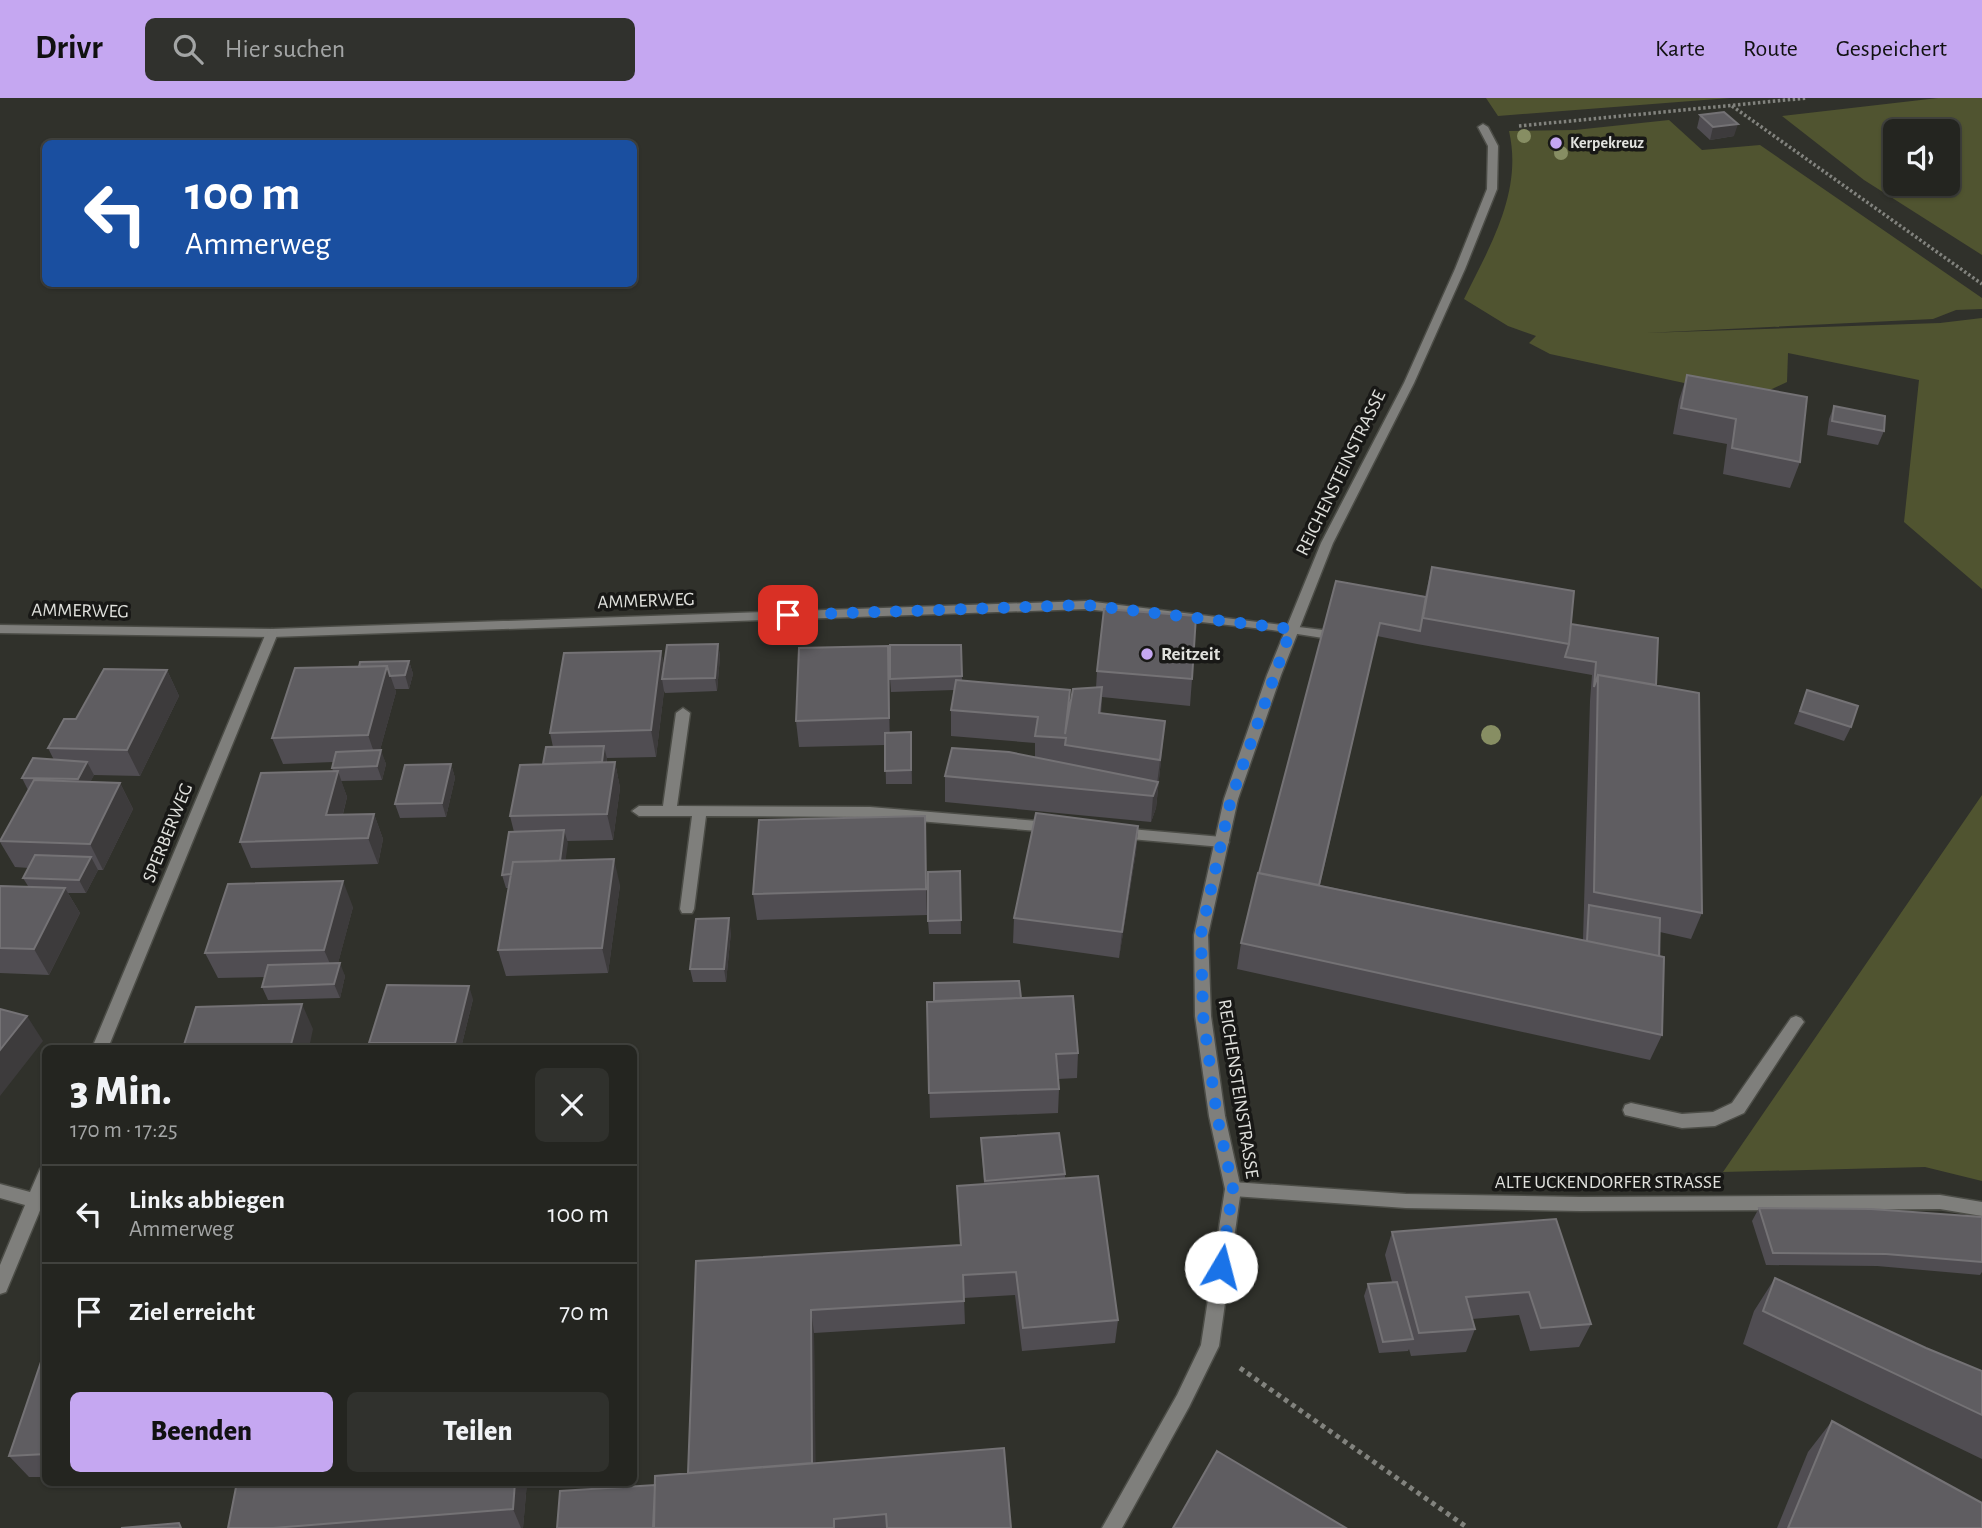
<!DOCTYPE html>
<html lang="de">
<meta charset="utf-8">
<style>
:root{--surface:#242520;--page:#30312d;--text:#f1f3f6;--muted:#a3a5a5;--line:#41423e;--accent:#c5a7f1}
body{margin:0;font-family:"Alegreya Sans",sans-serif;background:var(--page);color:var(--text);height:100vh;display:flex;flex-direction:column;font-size:26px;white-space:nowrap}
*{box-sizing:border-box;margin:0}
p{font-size:23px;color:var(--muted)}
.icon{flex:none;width:38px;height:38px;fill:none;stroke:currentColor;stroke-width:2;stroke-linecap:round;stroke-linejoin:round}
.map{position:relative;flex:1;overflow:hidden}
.panel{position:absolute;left:42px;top:947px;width:595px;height:441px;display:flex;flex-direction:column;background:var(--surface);border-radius:10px;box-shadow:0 2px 5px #0004,0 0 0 2px var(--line)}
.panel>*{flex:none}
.top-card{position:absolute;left:42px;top:42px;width:595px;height:147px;border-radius:10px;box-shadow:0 2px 5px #0004,0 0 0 2px var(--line);background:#1a4fa0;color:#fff;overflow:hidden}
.tools{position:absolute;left:1883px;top:21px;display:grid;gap:14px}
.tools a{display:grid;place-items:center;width:77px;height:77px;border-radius:10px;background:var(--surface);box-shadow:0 2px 5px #0004,0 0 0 2px var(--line);font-size:35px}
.pin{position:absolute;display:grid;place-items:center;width:60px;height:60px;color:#fff;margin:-30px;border-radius:14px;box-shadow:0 4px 10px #0006}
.me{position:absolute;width:77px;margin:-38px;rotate:8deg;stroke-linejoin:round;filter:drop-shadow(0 0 5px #0008)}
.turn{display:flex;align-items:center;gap:24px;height:147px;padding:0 28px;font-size:32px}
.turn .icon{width:91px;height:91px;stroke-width:2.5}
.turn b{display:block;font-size:49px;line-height:60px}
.round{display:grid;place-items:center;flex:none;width:74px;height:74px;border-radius:10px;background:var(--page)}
.head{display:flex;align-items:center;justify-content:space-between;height:119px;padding:0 28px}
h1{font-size:42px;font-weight:800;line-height:52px}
.primary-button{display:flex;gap:14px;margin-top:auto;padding:14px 28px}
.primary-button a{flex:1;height:80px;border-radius:10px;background:var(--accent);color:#111;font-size:28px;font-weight:800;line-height:80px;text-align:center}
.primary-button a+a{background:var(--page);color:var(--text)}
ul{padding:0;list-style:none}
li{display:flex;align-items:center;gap:21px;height:98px;padding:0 28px;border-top:2px solid var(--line)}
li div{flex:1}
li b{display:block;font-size:26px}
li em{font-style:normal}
header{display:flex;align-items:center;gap:42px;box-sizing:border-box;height:98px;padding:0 35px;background:var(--accent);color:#111}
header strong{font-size:33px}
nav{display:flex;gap:38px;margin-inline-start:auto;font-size:24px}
.search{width:490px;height:63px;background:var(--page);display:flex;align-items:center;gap:18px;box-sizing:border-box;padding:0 24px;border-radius:10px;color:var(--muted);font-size:26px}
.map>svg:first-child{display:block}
</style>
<header>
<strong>Drivr</strong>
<div class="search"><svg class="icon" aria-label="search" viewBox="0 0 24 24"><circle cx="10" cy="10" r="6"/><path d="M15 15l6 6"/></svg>Hier suchen</div>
<nav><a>Karte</a><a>Route</a><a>Gespeichert</a></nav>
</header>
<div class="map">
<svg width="1982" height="1430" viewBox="0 0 1982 1430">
<rect width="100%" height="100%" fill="#30312b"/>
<!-- green -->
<path fill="#505430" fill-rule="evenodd" d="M1486 0H1730L1498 18Z
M1938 0H1982V157L1864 82 1782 18ZM1895 33H1948V86H1895Z
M1669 22 1702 52 1760 47 1982 200V211L1956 212 1933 221 1645 235 1940 225 1982 220V491L1904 424 1919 282 1788 255 1787 284 1757 298 1735 296 1550 256 1529 245 1536 238 1508 228 1464 201C1490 148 1523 94 1509 33L1575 32Z
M1982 697V1083L1925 1069 1723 1074Z"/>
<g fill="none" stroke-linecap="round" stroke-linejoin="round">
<defs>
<path id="lane" d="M1086 503 1323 532 1329 536 1323 540 1272 532 1086 511 272 539 0 535V527L272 531Z
M683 610 690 615 677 708 870 709 1050 724 1057 729 1050 734 870 719 706 718 694 811 692 815H682L680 811 692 718H639L632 713 639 708H663L676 615Z
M1119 730 1222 739 1227 740 1229 744 1227 748 1222 749 1119 740 1112 735Z
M1796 918 1801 920 1804 924 1801 928 1744 1015 1715 1028 1682 1030 1625 1017 1623 1012 1625 1007 1631 1005 1682 1016 1713 1014 1732 1005 1791 920Z
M1233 1084 1406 1096 1581 1099 1940 1097 1982 1104V1118L1940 1111 1581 1113 1406 1110 1233 1098 1227 1096 1225 1091 1227 1086Z"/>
<path id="street" d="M1483 26 1488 29 1498 48 1497 91 1465 171 1414 285 1333 445 1281 577 1238 701 1208 837 1211 918 1225 1018 1241 1091 1219 1248 1189 1309 1122 1430H1102L1177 1297 1201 1247 1225 1091 1209 1018 1195 918 1194 837 1224 701 1267 577 1321 445 1404 285 1455 171 1487 91 1488 48 1478 29Z
M272 531 278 535 108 950H92L266 535Z
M46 1069V1098L6 1194 0 1196V1167L25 1107 0 1100V1086L30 1094 40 1071Z"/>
</defs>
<!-- lane casing -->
<use href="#lane" stroke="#4c4d47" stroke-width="3"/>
<!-- street casing -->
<use href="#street" stroke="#4c4d47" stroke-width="3"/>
<!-- path-far1 -->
<path stroke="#82837e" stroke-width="3.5" stroke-dasharray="2.5 2.5" stroke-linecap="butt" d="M1732 8 1982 186
M1519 28 1807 0"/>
<!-- path -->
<path stroke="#82837e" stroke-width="5" stroke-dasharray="4.5 4.5" stroke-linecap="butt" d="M1240 1270 1468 1430"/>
<!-- lane -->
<use href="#lane" fill="#7f7f7c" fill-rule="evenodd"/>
<!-- street -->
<use href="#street" fill="#7f7f7c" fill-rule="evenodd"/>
</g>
<!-- trees -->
<g fill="#878e63">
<circle cx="1524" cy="38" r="7"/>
<circle cx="1561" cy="55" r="7"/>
<circle cx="1491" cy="637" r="10"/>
</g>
<!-- wall -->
<path fill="#504d52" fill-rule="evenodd" d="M1700 17 1734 38 1710 42 1697 30Z
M1687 277 1800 364 1790 390 1723 376 1727 346 1673 336 1679 302Z
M1834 308 1884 333 1878 347 1827 337 1829 321Z
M1432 469 1571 526 1656 587 1702 815 1691 841 1660 834 1662 937 1650 962 1237 871 1241 845 1336 483 1425 498ZM1377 538 1417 546 1592 577 1590 603 1583 842 1320 787Z
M718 546 720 559 717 593 665 595 664 593 656 659 607 660V664H615L620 690 613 742 567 743 565 763 620 787 608 875 506 878 498 852 509 790H506L502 777 514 734 510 718 553 649 550 635 661 553 664 568Z
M961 547 962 583 1070 608 1096 590 1097 573 1192 581 1190 608 1102 599 1101 616 1165 623 1156 710 1151 724 945 704V678L1035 659V645L951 638V612L954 592 891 594 890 581Z
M888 548 890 635 911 634 912 686H886L885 647 799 649 796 623Z
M409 563 413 576 409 591H395L396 594 380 652 386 666 382 682 341 683 347 699 343 716H374L383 741 378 766 251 770 240 744 333 673 332 670 333 664 283 666 272 640 359 569Z
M167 572 179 598 140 678 94 677 90 684 120 685 133 711 103 772H98L86 795H68L80 815 49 877 0 875V788H28L23 780 29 770 15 769 0 744 28 692 22 680 54 662 48 650 76 621Z
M1807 592 1851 629 1844 643 1794 626Z
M451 666 455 680 446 719 400 720 395 706Z
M925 718 927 817 757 822 753 796Z
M1138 728 1136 754 1119 860 1013 845 1014 820Z
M960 773 961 836H929L928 823Z
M353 809 338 865 345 878 340 900 268 902 262 889 265 879 218 880 205 855Z
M731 834 726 884H693L690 871Z
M1021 900 1078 955 1077 980 1058 981 1059 991 1058 1015 930 1020 927 904Z
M473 901 461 950H372L369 945Z
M981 1040 1065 1076V1080L1118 1222 1115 1245 1022 1253 1015 1197 964 1200 965 1226 814 1235 815 1365 1011 1430H557L655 1387 688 1375 696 1163 960 1147 957 1088 984 1086Z
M1759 1110 1982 1119V1174L1980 1177 1877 1168 1766 1167 1752 1123Z
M1556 1121 1591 1226 1579 1249 1530 1253 1519 1217 1472 1221 1475 1231 1466 1254 1411 1258 1409 1251 1408 1253 1379 1255 1364 1198 1368 1186 1392 1184 1385 1157 1392 1134Z
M1775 1180 1926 1250 1982 1273V1361L1743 1246 1754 1213Z
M46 1258V1379H29L9 1358Z
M1832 1323 1982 1430H1777L1808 1354Z
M527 1384 523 1430H228Z"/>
<!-- shaded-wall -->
<path fill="#3d3b3c" d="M1738 26 1734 38 1710 42 1713 29Z
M718 546 720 559 717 593 715 580Z
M888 548 890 574V646L889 620Z
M661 553 666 579 662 581 664 593 656 659 651 632Z
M409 563 413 576 409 591 405 577Z
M387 568 396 594 377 663 368 637Z
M167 572 179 598 140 678 127 652Z
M1165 623 1156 710 1151 724 1153 698 1157 686Z
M604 648 607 661 604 679 601 666Z
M381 652 386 666 382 682 377 668Z
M87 664 94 677 85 695 78 681Z
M615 664 620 690 613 742 607 716Z
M451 666 455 680 446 719 442 705Z
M338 673 347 699 336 742 326 717Z
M120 685 133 711 103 772 90 746Z
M374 716 383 741 378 766 368 740Z
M925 718 926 744 927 817 926 791Z
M1138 728 1136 754 1119 860 1122 834Z
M564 732 568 745 562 787 559 774Z
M91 759 98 772 86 795 79 782Z
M614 761 620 787 608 875 602 850Z
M343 783 353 809 335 877 324 852Z
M65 790 80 815 49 877 34 851Z
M729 820 731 834 726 884 724 871Z
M340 865 345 878 340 900 334 886Z
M469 888 473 901 461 950H456L455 945Z
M302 906 313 931 309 950H290Z
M27 918 43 943 0 998V952Z
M811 1212 814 1235 816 1394 812 1373Z
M515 1384H527L523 1430H521L513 1411Z"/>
<!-- building -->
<path fill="#5f5d61" stroke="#747275" stroke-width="2" d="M1724 14 1738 26 1713 29 1700 17Z
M1687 277 1807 299 1800 364 1732 350 1736 321 1681 310Z
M1834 308 1885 318 1884 333 1832 323Z
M1432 469 1574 493 1569 546 1423 520Z
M1336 483 1426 499 1420 533 1380 525 1319 787 1259 775Z
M1104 511 1196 518 1192 581 1097 573Z
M1571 526 1658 540 1656 587 1598 577 1594 589 1596 564 1565 559 1569 546Z
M718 546 715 580 662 581 667 547Z
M890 547H961L962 578 890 581Z
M888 548 889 620 796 623 799 550Z
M661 553 651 632 550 635 564 555Z
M409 563 405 577 390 578 387 568 359 569 360 564Z
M387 568 368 637 272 640 295 570Z
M104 571 167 572 127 652 48 650 64 621H76Z
M1598 577 1699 595 1702 815 1594 794Z
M956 582 1070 592 1065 636 1073 591 1102 589 1099 615 1165 623 1160 662 1065 647 1066 640 1035 638 1038 619 951 612Z
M1807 592 1858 608 1851 629 1800 613Z
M911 634V672L885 673V635Z
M604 648 602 664 543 666 546 649Z
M952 650 1009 654 1158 684 1153 698 945 678Z
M381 652 377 668 332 670 336 654Z
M33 660 87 664 78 681 22 680Z
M615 664 607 716 510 718 520 667Z
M451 666 442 705 395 706 405 667Z
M338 673 326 717 374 716 368 740 240 744 261 675Z
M34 682 120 685 90 746 0 743Z
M1036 715 1138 728 1122 834 1014 820Z
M925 718 926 791 753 796 759 722Z
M564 732 560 763 513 764 511 776 502 777 509 734Z
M35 757 91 759 79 782 23 780Z
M614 761 602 850 498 852 513 764Z
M960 773 961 822 928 823V774Z
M1258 775 1664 859 1662 937 1241 845Z
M343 783 324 852 205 855 228 786Z
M0 788 65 790 34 851 0 850Z
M1589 807 1660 820 1659 858 1587 843Z
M729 820 724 871H690L696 821Z
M340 865 334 886 262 889 268 867Z
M1019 883 1021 900 934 903V885Z
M387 887 469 888 455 945H369Z
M1073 898 1078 955 1056 956 1059 991 929 995 927 904Z
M302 906 290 950H183L196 909Z
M0 911 27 918 0 952Z
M1059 1035 1065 1076 985 1083 981 1040Z
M1098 1078 1118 1222 1023 1230 1016 1174 963 1177 964 1203 811 1212 812 1365 688 1375 696 1163 961 1147 957 1088Z
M1759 1110 1871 1111 1982 1119V1164L1886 1156 1773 1155Z
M1556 1121 1591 1226 1541 1230 1529 1194 1466 1199 1475 1231 1419 1235 1392 1134Z
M1775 1180 1926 1250 1982 1273V1317L1763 1213Z
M1397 1184 1413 1241 1383 1244 1368 1186Z
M43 1258H46V1356L9 1358Z
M1832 1323 1982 1405V1430H1788Z
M1004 1350 1011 1430H887L886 1416 834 1421V1430H654L655 1378Z
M1217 1353 1346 1430H1173Z
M237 1384H515L513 1411 273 1430H228Z
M655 1387 653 1430H557L560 1393Z
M179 1425 181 1430H121Z"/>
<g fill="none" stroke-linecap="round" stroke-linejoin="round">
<!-- route -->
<path stroke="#1a73e8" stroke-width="12" stroke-dasharray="0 21.6" d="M788 517 1086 507 1291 531 1231 701 1201 836 1203 918 1217 1018 1233 1091 1221 1169"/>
</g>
<!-- markers -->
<g fill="#c5a7f1" stroke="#181816" stroke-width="2.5">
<circle cx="1556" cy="45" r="7"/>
<circle cx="1147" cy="556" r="7"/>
</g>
<g text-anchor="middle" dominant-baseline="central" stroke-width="7" stroke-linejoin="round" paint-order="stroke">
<!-- far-poi labels -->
<g font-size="16" font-weight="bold" fill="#e0e1dd" stroke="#181816" text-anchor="start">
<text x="1570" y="45">Kerpekreuz</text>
</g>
<!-- street labels -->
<g font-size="19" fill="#e0e1dd" stroke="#181816">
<text transform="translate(1341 375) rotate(-64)">REICHENSTEINSTRASSE</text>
<text transform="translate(646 503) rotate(-2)">AMMERWEG</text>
<text transform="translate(80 513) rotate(1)">AMMERWEG</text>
<text transform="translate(168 735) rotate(-68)">SPERBERWEG</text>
<text transform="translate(1238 991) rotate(81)">REICHENSTEINSTRASSE</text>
<text x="1608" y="1084">ALTE UCKENDORFER STRASSE</text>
</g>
<!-- poi labels -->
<g font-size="19" font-weight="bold" fill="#e0e1dd" stroke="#181816" text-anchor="start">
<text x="1161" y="556">Reitzeit</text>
</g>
</g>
</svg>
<div class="tools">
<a><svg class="icon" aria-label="sound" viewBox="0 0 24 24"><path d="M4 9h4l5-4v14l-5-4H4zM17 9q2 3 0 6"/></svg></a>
</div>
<div class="pin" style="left:788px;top:517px;background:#d93025"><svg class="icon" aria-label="arrive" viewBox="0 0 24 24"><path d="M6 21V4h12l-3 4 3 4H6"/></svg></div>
<svg class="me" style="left:1221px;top:1169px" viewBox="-20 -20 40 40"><circle r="19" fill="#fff"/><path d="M0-13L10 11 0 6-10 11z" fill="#1a73e8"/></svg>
<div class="top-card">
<div class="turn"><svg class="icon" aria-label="left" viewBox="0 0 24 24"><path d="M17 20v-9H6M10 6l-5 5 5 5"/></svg><div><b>100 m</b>Ammerweg</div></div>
</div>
<section class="panel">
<div class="head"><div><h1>3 Min.</h1><p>170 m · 17:25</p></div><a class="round"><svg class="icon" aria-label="close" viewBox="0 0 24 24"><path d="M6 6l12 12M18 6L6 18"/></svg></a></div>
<ul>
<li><svg class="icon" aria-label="left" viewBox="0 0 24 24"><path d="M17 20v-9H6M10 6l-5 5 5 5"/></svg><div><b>Links abbiegen</b><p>Ammerweg</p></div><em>100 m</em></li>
<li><svg class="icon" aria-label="arrive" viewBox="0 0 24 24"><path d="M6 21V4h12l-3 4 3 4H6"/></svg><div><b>Ziel erreicht</b></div><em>70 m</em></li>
</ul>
<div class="primary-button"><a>Beenden</a><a>Teilen</a></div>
</section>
</div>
